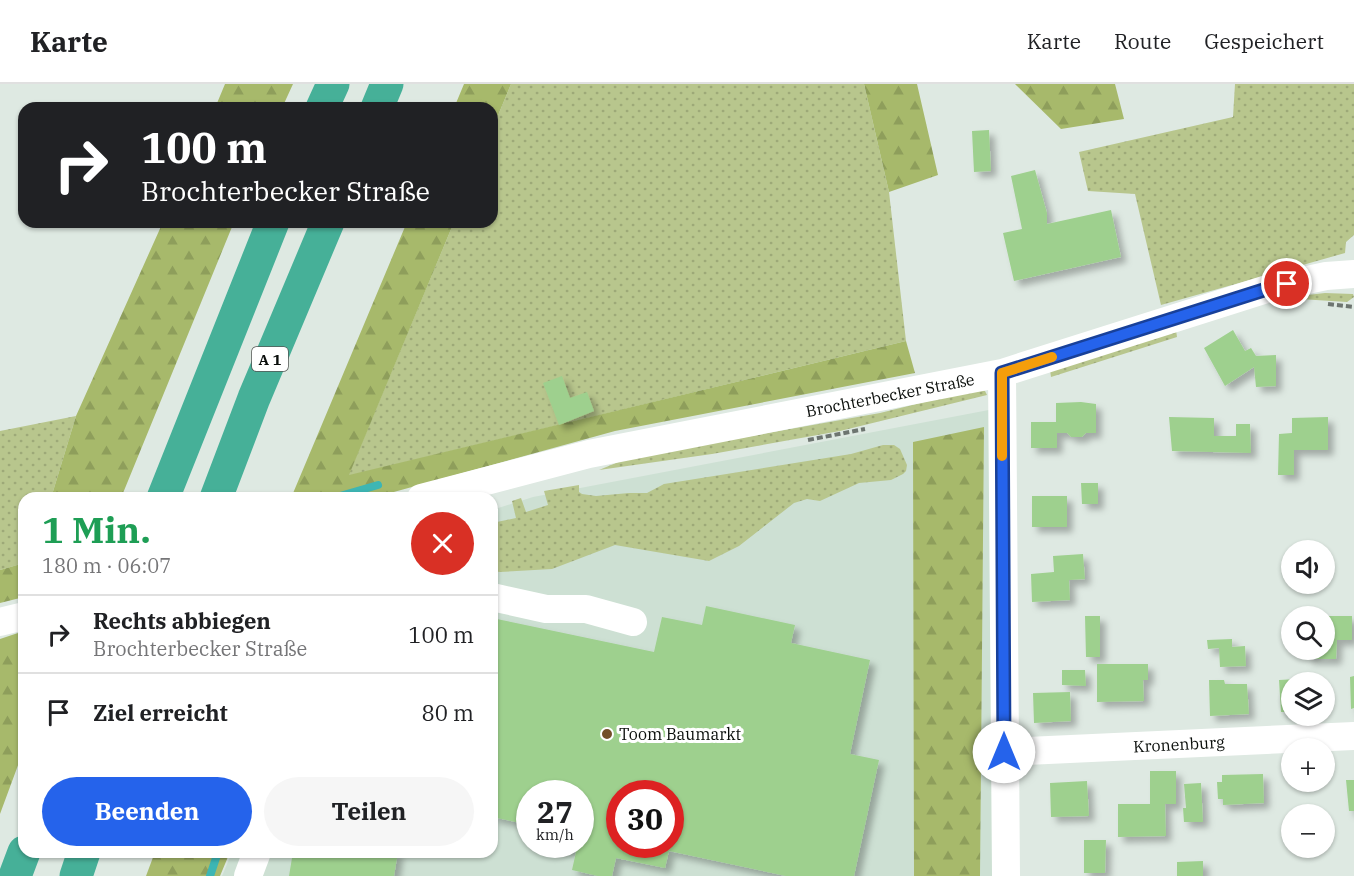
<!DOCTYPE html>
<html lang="de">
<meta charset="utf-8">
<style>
:root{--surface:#fff;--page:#f6f6f6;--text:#202124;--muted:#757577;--line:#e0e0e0;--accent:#2563eb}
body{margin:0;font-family:"IBM Plex Serif",serif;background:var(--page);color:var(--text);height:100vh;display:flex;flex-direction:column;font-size:22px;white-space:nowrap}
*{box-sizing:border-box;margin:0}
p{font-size:20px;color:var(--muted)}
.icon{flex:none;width:33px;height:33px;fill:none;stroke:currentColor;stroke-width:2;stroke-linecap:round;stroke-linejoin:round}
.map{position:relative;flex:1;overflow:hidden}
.panel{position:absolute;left:18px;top:408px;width:480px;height:366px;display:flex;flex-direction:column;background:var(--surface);border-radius:18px;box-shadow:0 2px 4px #0004}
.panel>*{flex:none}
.banner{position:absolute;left:18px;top:18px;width:480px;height:126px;border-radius:18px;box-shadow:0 2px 4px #0004;background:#202124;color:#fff;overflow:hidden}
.buttons{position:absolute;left:1281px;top:456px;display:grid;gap:12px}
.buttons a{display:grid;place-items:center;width:54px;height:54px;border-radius:50%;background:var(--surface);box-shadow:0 2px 4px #0004;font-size:30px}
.speed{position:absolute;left:516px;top:696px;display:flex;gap:12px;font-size:30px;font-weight:700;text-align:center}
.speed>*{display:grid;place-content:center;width:78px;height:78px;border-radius:50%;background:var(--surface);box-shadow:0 2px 4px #0004;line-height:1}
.speed small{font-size:15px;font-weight:400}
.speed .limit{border:9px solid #d22;background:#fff;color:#111}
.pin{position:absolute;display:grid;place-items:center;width:51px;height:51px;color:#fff;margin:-26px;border:3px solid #fff;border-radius:50%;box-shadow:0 2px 6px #0007}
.me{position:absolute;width:66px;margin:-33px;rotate:0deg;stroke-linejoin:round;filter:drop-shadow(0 0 4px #0008)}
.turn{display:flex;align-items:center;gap:21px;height:126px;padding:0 24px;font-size:27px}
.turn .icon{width:78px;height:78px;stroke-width:2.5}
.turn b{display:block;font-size:42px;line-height:51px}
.round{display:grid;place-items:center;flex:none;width:63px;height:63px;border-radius:32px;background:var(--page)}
.headline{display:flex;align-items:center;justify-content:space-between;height:102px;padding:0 24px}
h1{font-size:36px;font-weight:700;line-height:45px;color:#1e9e55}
.action{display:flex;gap:12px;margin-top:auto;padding:12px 24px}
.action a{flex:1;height:69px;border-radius:36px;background:var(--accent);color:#fff;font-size:24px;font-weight:700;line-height:69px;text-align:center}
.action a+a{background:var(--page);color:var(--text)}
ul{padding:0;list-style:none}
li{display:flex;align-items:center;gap:18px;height:78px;padding:0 24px;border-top:2px solid var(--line)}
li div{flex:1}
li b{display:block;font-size:22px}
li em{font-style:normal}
header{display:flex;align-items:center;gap:36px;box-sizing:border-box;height:84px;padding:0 30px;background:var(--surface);border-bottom:2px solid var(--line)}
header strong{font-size:28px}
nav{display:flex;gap:33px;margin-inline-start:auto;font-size:21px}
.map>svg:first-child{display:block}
</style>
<header>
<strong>Karte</strong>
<nav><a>Karte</a><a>Route</a><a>Gespeichert</a></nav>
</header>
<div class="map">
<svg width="1354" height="792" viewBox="0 0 1354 792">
<defs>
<pattern id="grass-dots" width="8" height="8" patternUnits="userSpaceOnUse" patternTransform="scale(1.5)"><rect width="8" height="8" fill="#b8c68d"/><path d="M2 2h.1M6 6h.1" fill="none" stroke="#9da978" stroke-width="1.8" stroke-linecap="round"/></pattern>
<pattern id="forest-firs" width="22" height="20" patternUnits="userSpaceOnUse" patternTransform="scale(1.5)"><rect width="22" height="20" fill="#a7b96b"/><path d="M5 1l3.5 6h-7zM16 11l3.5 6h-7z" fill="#8e9e5b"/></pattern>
<filter id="shadow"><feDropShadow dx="5.5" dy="5.5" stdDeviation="3" flood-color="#0004"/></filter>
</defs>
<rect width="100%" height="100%" fill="#dee9e2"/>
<!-- built -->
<path fill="#cde0d3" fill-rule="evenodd" d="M994 325V792H222L232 768H492V426L533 413ZM530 710H580V760H530ZM620 710H670V760H620Z"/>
<!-- grass -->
<path fill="url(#grass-dots)" d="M511 0H864L889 108 906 257 348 392 454 138H492V46Z
M1235 0H1354V151L1346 158 1345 169 1161 221 1135 110 1088 107 1079 68 1233 33Z
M1325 209 1353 210 1354 213 1347 218 1300 215 1299 212Z
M1176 246 1177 253 1051 293 1050 286Z
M977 305 985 307 987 311 840 347 712 370 599 386 628 374 880 329Z
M76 332 51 414H24V479L0 486V347Z
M883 361H894L900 365 907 381 906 387 903 390 891 396 859 399 820 417 807 415 794 419 739 462 709 477 615 461 552 485 500 488 492 487V439L516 434 512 417 521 414 526 428 548 421 544 407 579 401V408L582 410 596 412 629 409H647L664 400 851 370Z"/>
<!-- forest -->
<path fill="url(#forest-firs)" d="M225 0H293L282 24H215Z
M464 0H511L492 46V24H454Z
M864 0H917L938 91 889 108Z
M1015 0H1115L1124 35 1061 45Z
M163 138H234L121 414H51L76 332Z
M407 138H454L349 391 906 257 915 289 615 347 372 414H291Z
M984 343 980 792H914L913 358Z
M24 479V513L0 519V486Z
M24 547V665L0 730V555Z
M155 768H230L220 792H146Z"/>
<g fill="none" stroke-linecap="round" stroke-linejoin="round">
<!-- stream -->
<path stroke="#3db6b4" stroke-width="8" d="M340 414V412L378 401
M210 792 218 768"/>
</g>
<!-- building -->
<path fill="#9ed08e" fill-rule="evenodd" filter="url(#shadow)" d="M989 46 991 87 974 88 972 47Z
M1035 86 1047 129V140L1111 126 1121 173 1014 197 1003 149 1022 145 1011 92Z
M1233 246 1245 267 1251 264 1256 272 1276 271V302L1256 303 1254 283 1225 302 1204 264Z
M562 292 570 314 587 308 594 327 559 341 543 299Z
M1081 318 1096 320V349H1086L1082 353H1071L1067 349H1057V364H1031V338H1056V319Z
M1169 333 1214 334V352H1236V340H1250L1251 369 1172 367Z
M1328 333V366H1294V391H1278L1279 350 1292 349V334Z
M1081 399H1098V420H1082Z
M1032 412H1067V443H1032Z
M1083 470 1085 495 1069 496 1070 516 1032 518 1031 490 1054 488 1053 472Z
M706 522 795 541 791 559 870 576 850 670 879 676 854 792H786L669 767 665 784 616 774 612 792H598L572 786 576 768 544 762 580 760V710H530V741L492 733V534L654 568 662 533 702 541ZM620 710H670V760H620Z
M1085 532H1100V573H1086Z
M1325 532H1352V556H1337L1336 575H1307V566H1324Z
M1232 555V563L1245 562 1246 582 1220 583 1219 564 1208 565 1207 556Z
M1097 580H1148V596H1143L1144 617 1097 618Z
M1062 586H1085L1086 602 1062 601Z
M1354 592V624L1351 625 1350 593Z
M1316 594 1317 598H1292V628H1281L1279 596Z
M1209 596H1224L1225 600H1247L1249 630 1210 632Z
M1070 608 1071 637 1034 639 1033 609Z
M1150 687H1176V720H1165L1166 752 1118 753V720H1150Z
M1263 690 1264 719 1223 721V715H1218L1217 698H1222V691Z
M1346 696H1354V727H1349Z
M1087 697 1089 732 1051 733 1050 699Z
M1201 699 1203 738H1184L1183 724H1186L1184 700Z
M1084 756H1106L1105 789H1084Z
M293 768H398L394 792H289Z
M1203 777V792H1177V778Z"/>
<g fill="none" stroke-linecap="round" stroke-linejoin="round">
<!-- path -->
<path stroke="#6d7570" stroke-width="4" stroke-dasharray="6 3" stroke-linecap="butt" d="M1328 220 1354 223
M808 356 865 345"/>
<!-- minor -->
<path stroke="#fff" stroke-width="28" d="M1002 289 1006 792
M421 414 589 370 1002 289 1270 204 1326 192 1354 190
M492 513 546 525H586L633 538
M0 538 24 532
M1004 668 1354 652
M248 792 257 768"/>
<!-- highway -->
<path stroke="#46b098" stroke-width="33" d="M322 24 333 0
M377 24 387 0
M163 414 273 138
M216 414 254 314 328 138
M15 792 24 768
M76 792 84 768"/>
</g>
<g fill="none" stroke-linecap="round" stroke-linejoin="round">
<defs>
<path id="route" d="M1004 668 1002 289 1270 204 1287 200"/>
</defs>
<!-- route casing -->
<use href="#route" stroke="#184099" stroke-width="15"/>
<!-- route -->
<use href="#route" stroke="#2563eb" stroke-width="10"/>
<!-- slow -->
<path stroke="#f59e0b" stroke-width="10" d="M1002 372V289L1052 273"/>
</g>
<!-- markers -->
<circle fill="#734e29" stroke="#fff" stroke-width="2" cx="607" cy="650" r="6"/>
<g text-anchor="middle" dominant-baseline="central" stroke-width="6" stroke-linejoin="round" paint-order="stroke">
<!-- shield labels -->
<rect fill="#fff" stroke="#545654" stroke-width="1.5" x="252" y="263" width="36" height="24" rx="4.5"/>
<g font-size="15" font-weight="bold" fill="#0a0e0b">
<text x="270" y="275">A 1</text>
</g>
<!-- street labels -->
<g font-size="16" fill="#0a0e0b" stroke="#fff">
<text transform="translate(890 311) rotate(-11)">Brochterbecker Straße</text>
<text transform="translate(1179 660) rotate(-3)">Kronenburg</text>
</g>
<!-- poi labels -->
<g font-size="16" fill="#0a0e0b" stroke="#fff" text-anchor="start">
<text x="619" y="650">Toom Baumarkt</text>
</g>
</g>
</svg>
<div class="buttons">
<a><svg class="icon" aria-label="sound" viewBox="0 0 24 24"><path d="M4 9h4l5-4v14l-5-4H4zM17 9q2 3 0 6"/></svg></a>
<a><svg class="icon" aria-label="search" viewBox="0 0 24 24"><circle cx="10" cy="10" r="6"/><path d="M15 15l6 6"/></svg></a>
<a><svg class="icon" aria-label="layers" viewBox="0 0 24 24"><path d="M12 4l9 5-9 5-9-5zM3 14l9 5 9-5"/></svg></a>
<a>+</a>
<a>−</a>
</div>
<div class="speed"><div>27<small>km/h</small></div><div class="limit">30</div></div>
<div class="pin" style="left:1287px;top:200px;background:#d93025"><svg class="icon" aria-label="arrive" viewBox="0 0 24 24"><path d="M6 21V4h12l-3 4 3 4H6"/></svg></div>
<svg class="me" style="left:1004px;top:668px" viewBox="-20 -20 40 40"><circle r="19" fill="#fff"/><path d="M0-13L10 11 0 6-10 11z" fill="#2563eb"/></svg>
<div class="banner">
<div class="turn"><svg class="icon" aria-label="right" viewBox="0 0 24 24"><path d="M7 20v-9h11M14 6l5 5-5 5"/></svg><div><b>100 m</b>Brochterbecker Straße</div></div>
</div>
<section class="panel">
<div class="headline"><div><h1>1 Min.</h1><p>180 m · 06:07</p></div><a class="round" style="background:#d93025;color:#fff"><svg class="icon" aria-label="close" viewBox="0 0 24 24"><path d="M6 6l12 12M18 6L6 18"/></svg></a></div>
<ul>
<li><svg class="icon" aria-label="right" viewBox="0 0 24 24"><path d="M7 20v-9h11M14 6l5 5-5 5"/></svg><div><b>Rechts abbiegen</b><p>Brochterbecker Straße</p></div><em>100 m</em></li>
<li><svg class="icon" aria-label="arrive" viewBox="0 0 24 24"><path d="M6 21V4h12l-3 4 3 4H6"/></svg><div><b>Ziel erreicht</b></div><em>80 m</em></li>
</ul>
<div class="action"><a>Beenden</a><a>Teilen</a></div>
</section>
</div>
